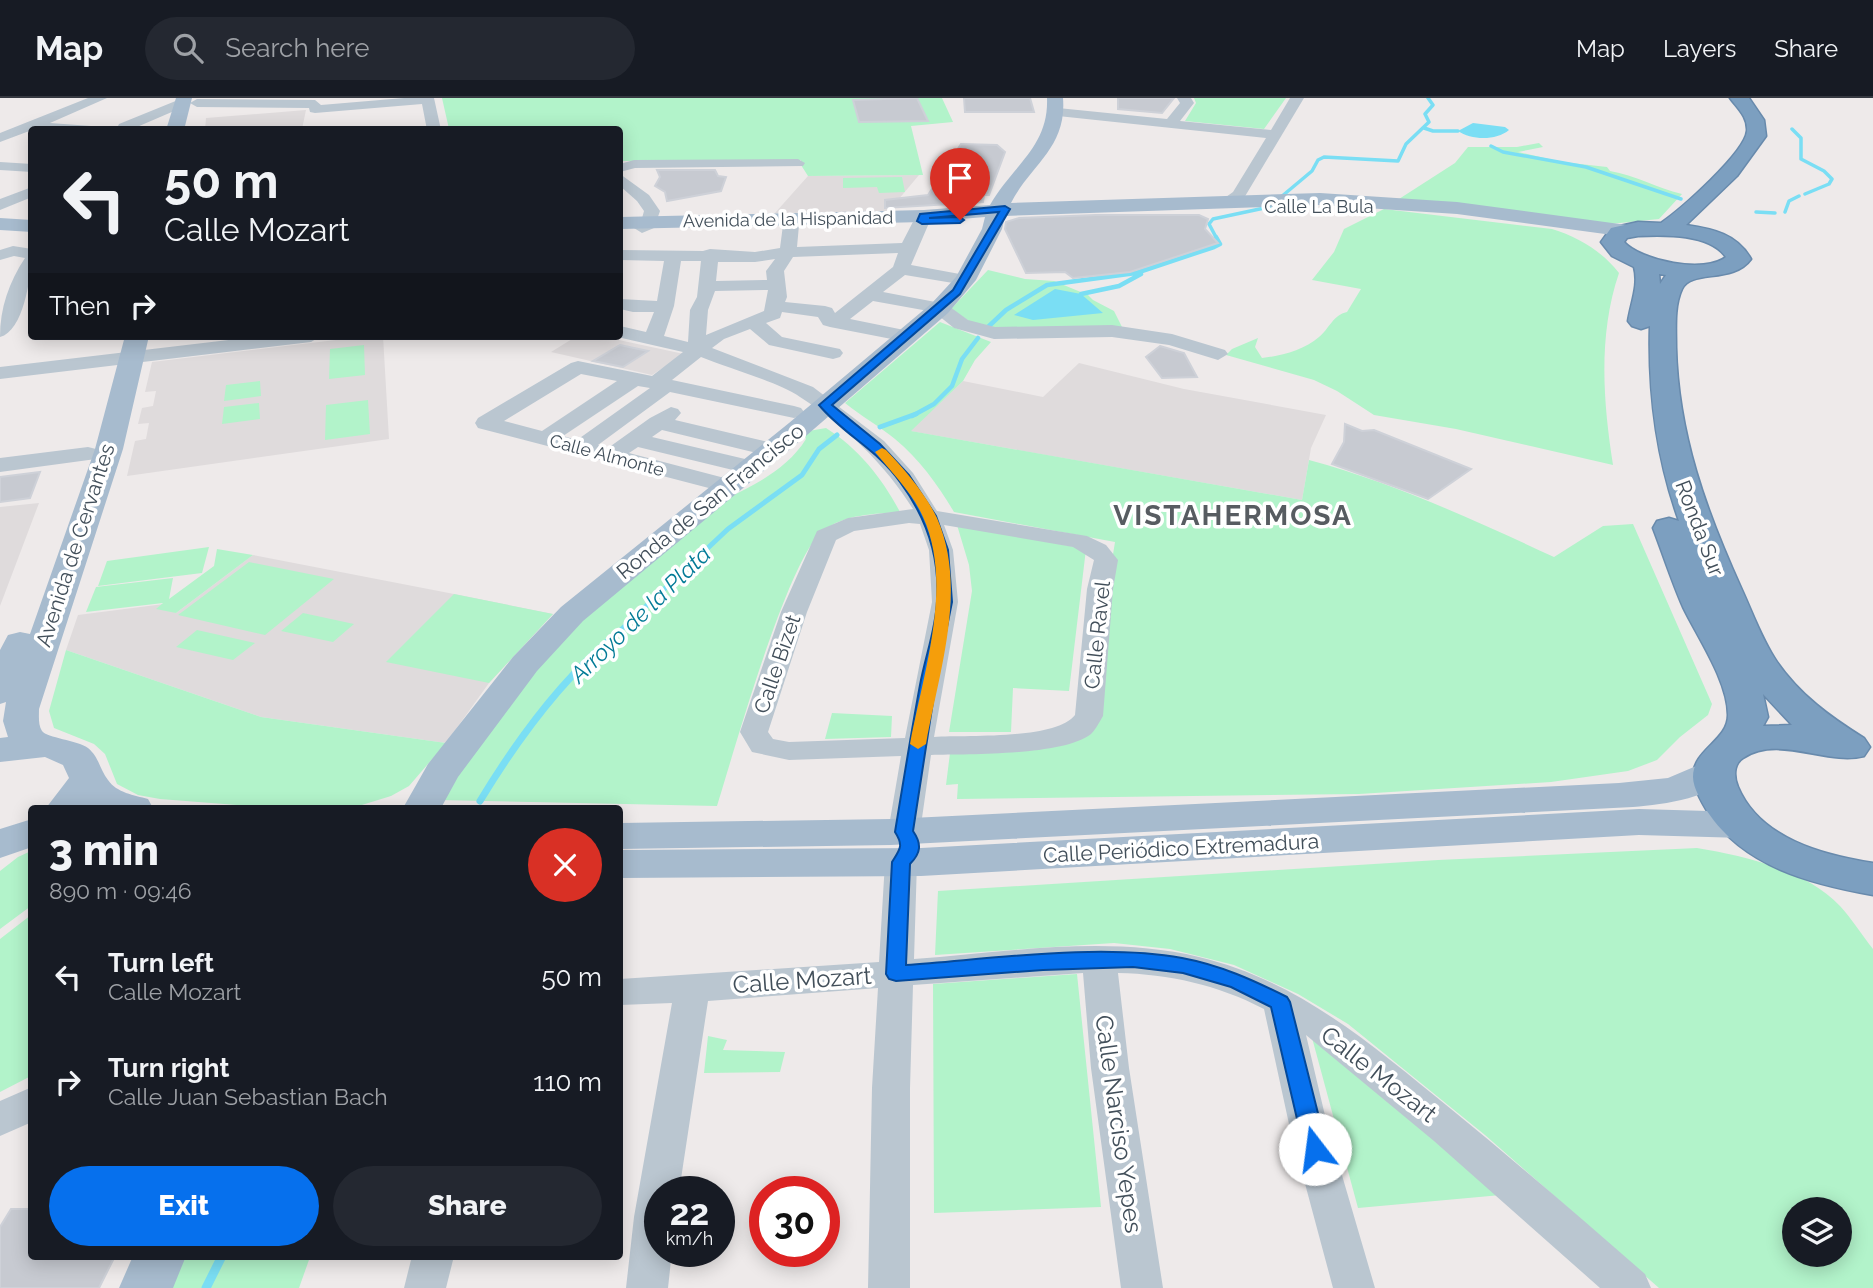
<!DOCTYPE html>
<meta charset="utf-8">
<style>
:root{--surface:#171b24;--page:#242831;--text:#f1f3f6;--muted:#9ea1a6;--line:#363941;--accent:#0670ed}
body{margin:0;font-family:Raleway,sans-serif;background:var(--page);color:var(--text);height:100vh;display:flex;flex-direction:column;font-size:26px;white-space:nowrap}
*{box-sizing:border-box;margin:0}
p{font-size:23px;color:var(--muted)}
.icon{flex:none;width:38px;height:38px;fill:none;stroke:currentColor;stroke-width:2;stroke-linecap:round;stroke-linejoin:round}
.map{position:relative;flex:1;overflow:hidden}
.details{position:absolute;left:28px;top:707px;width:595px;height:455px;display:flex;flex-direction:column;background:var(--surface);border-radius:7px;box-shadow:0 4px 18px #0003}
.details>*{flex:none}
.banner{position:absolute;left:28px;top:28px;width:595px;height:214px;border-radius:7px;box-shadow:0 4px 18px #0003;background:#171b24;color:var(--text);overflow:hidden}
.fabs{position:absolute;left:1782px;top:1099px;display:grid;gap:14px}
.fabs a{display:grid;place-items:center;width:70px;height:70px;border-radius:50%;background:var(--surface);box-shadow:0 4px 18px #0003;font-size:35px}
.speed{position:absolute;left:644px;top:1078px;display:flex;gap:14px;font-size:35px;font-weight:700;text-align:center}
.speed>*{display:grid;place-content:center;width:91px;height:91px;border-radius:50%;background:var(--surface);box-shadow:0 4px 18px #0003;line-height:1}
.speed small{font-size:18px;font-weight:400}
.speed .limit{border:10px solid #d22;background:#fff;color:#111}
.pin{position:absolute;display:grid;place-items:center;width:60px;height:60px;color:#fff;margin:-72px -30px;border-radius:50% 50% 50% 0;rotate:-45deg;box-shadow:0 0 7px #0007}
.pin .icon{rotate:45deg}
.me{position:absolute;width:77px;margin:-38px;rotate:345deg;stroke-linejoin:round;filter:drop-shadow(0 0 5px #0008)}
.turn{display:flex;align-items:center;gap:24px;height:147px;padding:0 21px;font-size:32px}
.turn .icon{width:91px;height:91px;stroke-width:2.5}
.turn b{display:block;font-size:49px;line-height:60px}
.then{display:flex;align-items:center;height:66px;padding:0 21px;background:#0003;gap:14px;font-size:26px}
.round{display:grid;place-items:center;flex:none;width:74px;height:74px;border-radius:37px;background:var(--page)}
.overview{display:flex;align-items:center;justify-content:space-between;height:119px;padding:0 21px}
h1{font-size:42px;font-weight:800;line-height:52px}
.button{display:flex;gap:14px;margin-top:auto;padding:14px 21px}
.button a{flex:1;height:80px;border-radius:42px;background:var(--accent);color:#fff;font-size:28px;font-weight:800;line-height:80px;text-align:center}
.button a+a{background:var(--page);color:var(--text)}
ul{padding:0;list-style:none}
li{display:flex;align-items:center;gap:21px;height:105px;padding:0 21px}
li div{flex:1}
li b{display:block;font-size:26px}
li em{font-style:normal}
header{display:flex;align-items:center;gap:42px;box-sizing:border-box;height:98px;padding:0 35px;background:var(--surface);border-bottom:2px solid var(--line)}
header strong{font-size:33px}
nav{display:flex;gap:38px;margin-inline-start:auto;font-size:24px}
.search{width:490px;height:63px;background:var(--page);display:flex;align-items:center;gap:18px;box-sizing:border-box;padding:0 24px;border-radius:38px;color:var(--muted);font-size:26px}
.map>svg:first-child{display:block}
</style>
<header>
<strong>Map</strong>
<div class="search"><svg class="icon" aria-label="search" viewBox="0 0 24 24"><circle cx="10" cy="10" r="6"/><path d="M15 15l6 6"/></svg>Search here</div>
<nav><a>Map</a><a>Layers</a><a>Share</a></nav>
</header>
<div class="map">
<svg width="1873" height="1190" viewBox="0 0 1873 1190">
<rect width="100%" height="100%" fill="#eeeaea"/>
<!-- education -->
<path fill="#dfdbdc" d="M306 12 302 31 205 32 206 20Z
M919 77 888 114 775 115 808 78Z
M369 238H383L389 341 127 378 135 343 146 341 149 325 138 326 142 310 153 308 156 293 145 294 152 264Z
M577 238H600L684 256 652 277 551 254Z
M1079 265 1184 291 1326 317 1311 350 1302 402 910 333 963 283 1043 299Z
M39 405 0 508V409Z
M253 457 454 496 553 516 489 585 446 645 261 619 66 552 78 517 164 506 176 515Z"/>
<!-- green -->
<path fill="#b2f3ca" fill-rule="evenodd" d="M442 0H942L953 24 911 28 923 77 808 78 801 67V62L620 63V32L449 31Z
M1194 0H1286L1264 31 1185 23 1196 5Z
M1539 45 1543 49 1518 54 1562 64 1607 69 1610 73C1635 77 1657 90 1682 96L1659 121 1610 126 1399 101 1455 65 1468 49H1517Z
M902 79 905 94 879 95 877 89 843 90V80Z
M1384 111 1552 131C1578 139 1602 153 1619 175 1598 237 1603 303 1613 367L1456 331 1374 317 1337 293 1314 282 1226 257 1232 251 1258 240 1255 249 1262 260C1281 258 1304 252 1319 239 1329 231 1333 217 1347 214L1361 191 1312 182 1334 154 1344 131Z
M988 172 1025 181 1054 183 1088 197 1093 202 1114 213 1123 231 1022 233 975 227 951 211Z
M940 224 991 244 975 262 963 283 911 333 1302 402 1309 362C1394 385 1474 422 1554 459L1603 428 1633 426 1712 606 1708 617 1680 639 1657 662 1628 673 1551 684 1359 696 957 701 958 686 946 687 950 655 1084 636 1115 444 954 414C938 387 920 362 895 341 879 328 861 318 845 305Z
M364 247 365 277 329 281 330 251Z
M260 283 261 298 224 303 226 287Z
M368 302 370 336 325 342 326 307Z
M259 305 260 321 222 326 224 309Z
M826 330C859 351 882 380 900 414 875 416 844 416 823 433 788 459 733 657 717 708L437 702 553 546 727 400C757 386 788 370 806 341L803 334Z
M957 427 1086 451 1069 593 1013 590 1011 634H949L972 493 969 467Z
M209 449 202 475 98 488 107 463Z
M217 451 253 457 176 515 156 511 163 505 86 514 96 489 173 480 169 501 214 468Z
M249 464 334 481 265 537 178 517Z
M454 496 553 516 489 585 386 564Z
M303 515 354 526 333 544 281 533Z
M197 532 255 545 233 562 176 549Z
M66 552 261 619 446 645 409 688 391 698 352 710H274L160 701 138 697 117 686 105 656 94 646 54 630 49 613Z
M832 615 892 618 891 639 825 641Z
M1697 750C1744 758 1805 771 1840 808 1852 821 1862 837 1873 851V1190H1659L1485 1037 1348 926 1298 896 1234 867 1170 851 1114 845 935 857 938 793 1438 762ZM1794 1111H1839V1157H1794Z
M31 753V808L0 831V773L18 759Z
M31 817V978L0 994V841Z
M1077 876 1101 1109 934 1115 933 886Z
M1311 936 1501 1097 1358 1110Z
M708 938 727 942 723 952 785 954 780 974 704 975Z
M182 1159H310L299 1190H167Z"/>
<!-- water -->
<path fill="#7adef4" d="M1473 25 1505 29 1509 32C1496 43 1471 42 1458 33Z
M1055 191 1081 196 1103 215 1033 222 1014 217Z"/>
<g fill="none" stroke-linecap="round" stroke-linejoin="round">
<!-- stream-far4 -->
<path stroke="#7adef4" stroke-width="3.5" d="M1424 30 1433 33H1458
M1792 31 1801 40V61L1824 73 1832 81 1829 86 1805 96
M1491 48 1503 54 1586 69 1681 101
M1756 114 1775 115
M1785 114 1789 103 1799 98
M1217 141 1209 126 1213 121 1269 109 1312 73 1318 62 1324 59 1398 63 1406 46 1429 24 1425 16 1433 7 1428 0"/>
<!-- stream-far3 -->
<path stroke="#7adef4" stroke-width="4.5" d="M1081 196 1119 188 1141 176
M988 229 1006 212 1047 187 1136 175 1214 149 1220 146 1216 139
M912 318 934 306 952 288 962 261 978 240"/>
<!-- stream-far2 -->
<path stroke="#7adef4" stroke-width="5" d="M880 329 916 316
M609 543 728 431 802 377 819 351 837 337"/>
<!-- stream-far1 -->
<path stroke="#7adef4" stroke-width="7" d="M480 703C514 647 560 583 611 541"/>
<!-- stream -->
<path stroke="#7adef4" stroke-width="9" d="M206 1190 222 1158"/>
</g>
<!-- building -->
<path fill="#c7cad1" stroke="#ced1d8" stroke-width="2" d="M917 0 928 23 859 24 853 2Z
M964 0H1030L1034 14H965Z
M1118 0H1174L1162 15 1118 11Z
M961 46 997 47 1005 54 989 97H984L983 104 885 110V102L928 97Z
M657 72H715L718 78 726 79 721 93 667 103 665 94 655 88 660 79Z
M1096 117H1199L1208 121 1205 131 1218 145 1130 174 1073 180 1065 174 1026 175 1005 131 1006 124 1019 120Z
M620 247 648 253 623 269 593 263Z
M1160 248 1184 255 1197 279 1162 280 1146 259Z
M1345 326 1362 333 1374 332 1471 371 1428 401 1407 393 1332 366 1344 344Z
M40 374 30 400 0 404V379Z
M11 1111H32V1158H115L99 1190H0V1129Z"/>
<g fill="none" stroke-linecap="round" stroke-linejoin="round">
<defs>
<path id="highway" d="M1730 0H1749L1764 22 1766 38 1737 78 1686 127C1713 131 1737 136 1751 161 1733 186 1691 171 1682 191 1674 208 1676 230 1676 249 1678 336 1706 413 1742 492 1753 516 1762 542 1777 564 1800 597 1830 619 1864 640L1870 649 1864 658C1827 668 1779 636 1743 660 1733 666 1734 680 1738 689 1760 741 1823 757 1873 765V797C1811 786 1744 769 1707 713 1702 704 1693 690 1693 679 1693 651 1728 643 1728 617 1728 583 1698 540 1683 509 1672 484 1663 456 1653 430L1657 423 1669 420 1679 423C1656 359 1648 296 1650 228L1641 231 1632 228 1628 223C1631 204 1639 187 1634 169L1612 158 1601 144 1611 130 1638 124 1661 125C1680 112 1745 55 1747 33 1748 19 1738 11 1730 0ZM1638 138C1664 137 1709 135 1726 159 1705 176 1641 163 1624 144L1627 140ZM1659 176 1666 177 1660 186ZM1763 596 1792 627 1763 628 1768 619Z"/>
</defs>
<!-- highway casing -->
<use href="#highway" stroke="#688aac" stroke-width="3"/>
<!-- minor -->
<path fill="#bac6d0" fill-rule="evenodd" d="M88 0H107L50 25 91 28 98 32H32L0 44V35Z
M183 0 190 4 188 7 130 32H116L119 26Z
M404 0H434L441 32H427L422 6 315 15 310 14 309 10 197 9 190 5 197 1 315 2 321 7Z
M1177 0H1191L1194 5 1180 23 1271 32 1290 0H1304L1244 100 1227 109 1219 104 1233 94 1266 40 1058 18 1051 14 1058 10 1167 21 1180 5Z
M798 61 805 65 803 68 635 70 620 74V66L634 62Z
M0 64 32 66V74L0 72Z
M620 76 649 97 660 113 654 130 642 135 634 130 641 124 644 113 637 103 620 88Z
M32 89V99L0 112V101Z
M924 113 932 118 911 167 965 177 974 182 965 187 905 177 883 194 946 206 968 222 995 229 1112 227 1172 236 1225 252 1228 256 1218 262 1169 247 1112 239 994 241 954 230 934 214 873 203 850 221 914 234 917 238 914 242 907 244 830 229 823 227 818 219 782 214 780 220 766 225 782 239 840 251 843 255 840 259 833 261 769 247 750 231 724 241 712 250 813 289 884 343 913 375 937 413 1087 438 1106 447 1118 462 1113 491 1103 618C1100 623 1096 631 1091 636 1063 658 968 656 931 657L920 734 915 742 904 745 893 742 888 734 901 658 789 662 752 654 740 634 781 514 817 433 848 420 913 411C885 366 845 328 800 299 778 284 728 270 701 259L672 282 794 308 801 310 804 314 801 318 794 320 670 294 598 347 608 350 650 320 671 309 678 311 681 315 675 322 781 347 784 352 781 357 773 359 662 332 652 339 745 361 748 366 745 371 737 373 638 349 629 355 736 383 739 388 736 393 728 395 478 330 475 325 478 320 571 265 578 263 652 278 683 254 613 238H620V228L646 234 654 214H633L620 211V201L657 203 664 163 620 162V152L703 153 710 151 755 154 780 150 783 127 791 122 799 127 797 149 902 145 916 118ZM898 155 893 169 835 215 832 210 825 208 785 204 787 199 784 173 793 159ZM775 161 766 173 767 182 716 183 718 164H755ZM681 163H701L697 199 690 212 688 244 664 238 674 208ZM768 192 764 213 706 237 708 212 715 193ZM581 276 617 283 542 333 504 323ZM638 288 650 290 577 342 563 338ZM909 425 920 426 929 452 932 504 905 640 789 644 773 641 768 634 807 514 836 442 854 433ZM944 427 1073 449 1094 462 1087 491 1075 617C1056 642 965 637 934 639L958 504 953 452Z
M13 148 32 151C32 172 25 233 0 239 0 210 9 184 25 160L14 158 0 162V152Z
M263 238H321L311 244 0 281V269Z
M88 349 96 351 99 356 96 361 0 374V360Z
M901 753 912 756 917 764 914 861C1008 854 1107 837 1199 859 1300 883 1373 948 1451 1011 1517 1065 1581 1120 1645 1176L1651 1190H1600L1434 1043 1306 937 1327 1026 1375 1190H1333L1289 1026 1264 911C1218 887 1169 876 1118 875L1129 970 1163 1190H1121L1091 970 1083 875 913 887 910 990V1190H868L872 990 878 890 708 903 679 1094H660V1153H672L668 1190H626L634 1119 672 905 620 907V881L879 864 885 764 890 756Z
M32 989V1024L0 1038V1003Z
M412 1158H454L446 1190H404Z"/>
<!-- major -->
<path fill="#a7bbce" fill-rule="evenodd" d="M176 0H192L184 32H166Z
M1047 0H1063C1067 50 1031 66 1011 105L1320 95 1457 104 1627 127 1634 129 1637 133 1634 137 1627 139 1457 116 1320 107 1005 118 1002 131 976 182 948 215 807 337 583 523 537 573 458 679 441 710H403L428 666 513 559 561 509 789 325 932 205 956 179 982 131 985 119 924 124 620 131V119L924 112 990 107C1012 68 1049 49 1047 0Z
M0 120 32 122V134L0 132Z
M125 238H149L123 351 39 611C39 618 38 627 42 633 47 640 77 642 88 650 99 659 100 672 108 682 117 695 134 697 148 701L153 710H94L90 708 88 710H46L69 680 63 667 45 659 0 664V640L8 639 3 623 6 604 0 606V552L8 537 20 534 30 536 95 351Z
M1715 660 1728 663 1734 672C1715 701 1665 706 1633 709L891 747 620 751V725L891 721 1619 685 1668 680Z
M1639 711 1743 714 1757 718 1763 727 1757 736 1743 740 1639 737 921 778 620 780V752L921 750Z
M32 721V749L0 760V731Z
M133 1158H186L173 1190H119Z"/>
<!-- highway -->
<use href="#highway" fill="#7c9fc0" fill-rule="evenodd"/>
</g>
<!-- route -->
<path fill="#0670ed" stroke="#04499a" stroke-width="2" d="M1005 108 1010 111 960 196 832 307 880 346 909 377 936 418 948 452 952 504 936 584 913 733C922 746 921 755 910 766L906 867C991 861 1100 845 1182 860 1220 867 1253 882 1287 899L1290 904 1327 1051 1323 1058 1315 1060 1307 1058 1304 1051 1271 909 1231 889 1183 875 1133 869 1043 872 896 883 889 881 886 876 892 764C900 751 904 748 895 734 903 685 911 636 920 587 925 559 936 531 937 503 940 459 926 419 900 384 878 352 843 336 819 307L953 192 999 114 929 120 960 119 964 122 960 125 922 126 917 123 920 116Z"/>
<!-- slow -->
<path fill="#f59e0b" d="M882 350 886 352C905 372 925 395 937 420 968 491 939 573 926 646L918 651 910 646C923 575 954 487 923 419 912 394 892 375 875 354Z"/>
<g text-anchor="middle" dominant-baseline="central" stroke-width="7" stroke-linejoin="round" paint-order="stroke">
<!-- far-street labels -->
<g font-size="18" fill="#424f5a" stroke="#fff">
<text x="1319" y="108">Calle La Bula</text>
<text transform="translate(788 121) rotate(-1)">Avenida de la Hispanidad</text>
<text transform="translate(607 357) rotate(15)">Calle Almonte</text>
</g>
<!-- street labels -->
<g font-size="21" fill="#424f5a" stroke="#fff">
<text transform="translate(710 403) rotate(-39)">Ronda de San Francisco</text>
<text transform="translate(1700 430) rotate(69)">Ronda Sur</text>
<text transform="translate(75 447) rotate(-72)">Avenida de Cervantes</text>
<text transform="translate(1097 537) rotate(-84)">Calle Ravel</text>
<text transform="translate(777 566) rotate(-71)">Calle Bizet</text>
<text transform="translate(1181 750) rotate(-3)">Calle Periódico Extremadura</text>
</g>
<!-- water labels -->
<g font-size="23" font-style="italic" fill="#037b97" stroke="#fff">
<text transform="translate(640 516) rotate(-44)">Arroyo de la Plata</text>
</g>
<!-- near-street labels -->
<g font-size="24" fill="#424f5a" stroke="#fff">
<text transform="translate(802 882) rotate(-4)">Calle Mozart</text>
<text transform="translate(1379 976) rotate(38)">Calle Mozart</text>
<text transform="translate(1119 1026) rotate(82)">Calle Narciso Yepes</text>
</g>
<!-- district labels -->
<g font-size="28" font-weight="bold" letter-spacing="2" fill="#575c61" stroke="#fff">
<text x="1233" y="417">VISTAHERMOSA</text>
</g>
</g>
</svg>
<div class="fabs">
<a><svg class="icon" aria-label="layers" viewBox="0 0 24 24"><path d="M12 4l9 5-9 5-9-5zM3 14l9 5 9-5"/></svg></a>
</div>
<div class="speed"><div>22<small>km/h</small></div><div class="limit">30</div></div>
<div class="pin" style="left:960px;top:122px;background:#d93025"><svg class="icon" aria-label="arrive" viewBox="0 0 24 24"><path d="M6 21V4h12l-3 4 3 4H6"/></svg></div>
<svg class="me" style="left:1315px;top:1051px" viewBox="-20 -20 40 40"><circle r="19" fill="#fff"/><path d="M0-13L10 11 0 6-10 11z" fill="#0670ed"/></svg>
<div class="banner">
<div class="turn"><svg class="icon" aria-label="left" viewBox="0 0 24 24"><path d="M17 20v-9H6M10 6l-5 5 5 5"/></svg><div><b>50 m</b>Calle Mozart</div></div>
<div class="then">Then<svg class="icon" aria-label="right" viewBox="0 0 24 24"><path d="M7 20v-9h11M14 6l5 5-5 5"/></svg></div>
</div>
<section class="details">
<div class="overview"><div><h1>3 min</h1><p>890 m · 09:46</p></div><a class="round" style="background:#d93025;color:#fff"><svg class="icon" aria-label="close" viewBox="0 0 24 24"><path d="M6 6l12 12M18 6L6 18"/></svg></a></div>
<ul>
<li><svg class="icon" aria-label="left" viewBox="0 0 24 24"><path d="M17 20v-9H6M10 6l-5 5 5 5"/></svg><div><b>Turn left</b><p>Calle Mozart</p></div><em>50 m</em></li>
<li><svg class="icon" aria-label="right" viewBox="0 0 24 24"><path d="M7 20v-9h11M14 6l5 5-5 5"/></svg><div><b>Turn right</b><p>Calle Juan Sebastian Bach</p></div><em>110 m</em></li>
</ul>
<div class="button"><a>Exit</a><a>Share</a></div>
</section>
</div>
